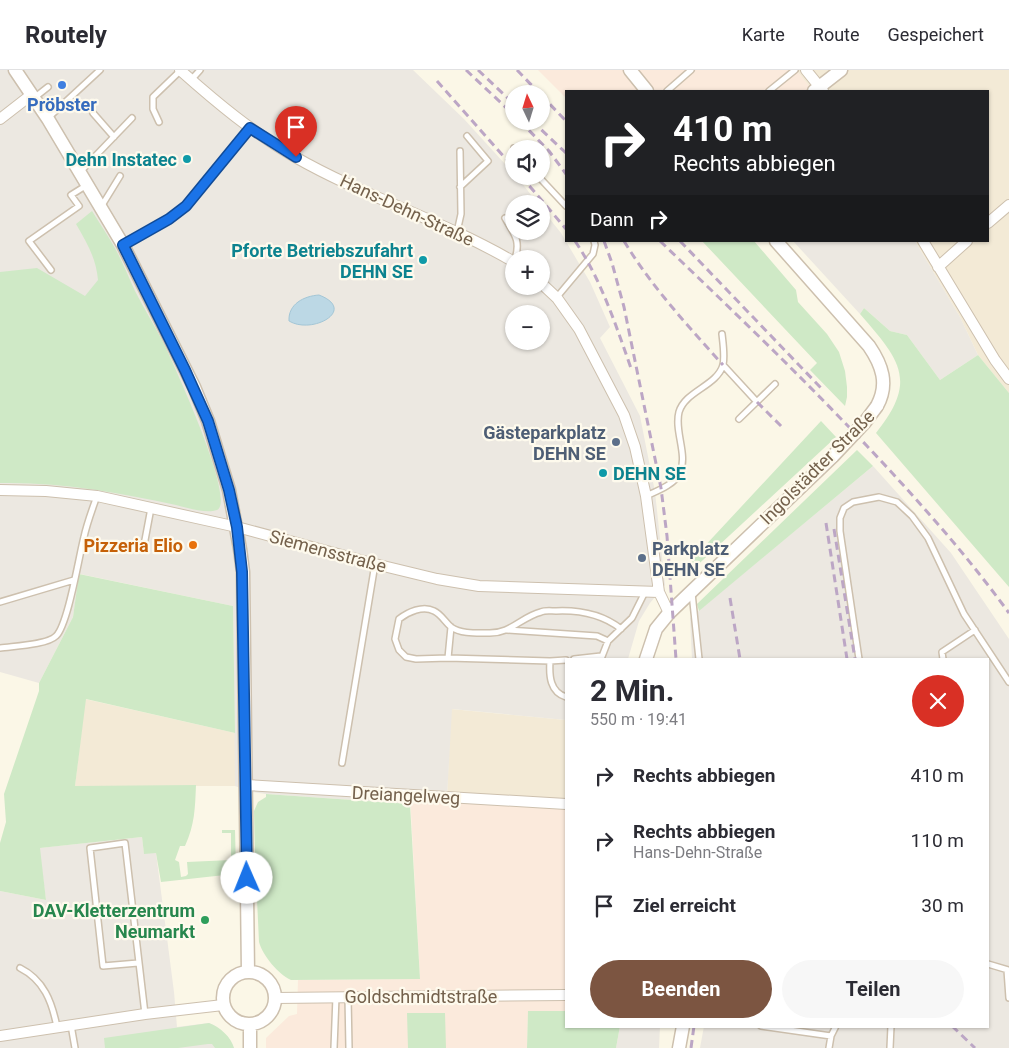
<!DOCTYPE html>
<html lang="de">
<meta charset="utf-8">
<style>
:root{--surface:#fff;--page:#f7f7f7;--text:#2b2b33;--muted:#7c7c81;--line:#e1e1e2;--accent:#7c5541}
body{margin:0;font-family:Roboto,sans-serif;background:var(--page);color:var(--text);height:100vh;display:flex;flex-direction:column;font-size:19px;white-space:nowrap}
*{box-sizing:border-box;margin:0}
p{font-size:16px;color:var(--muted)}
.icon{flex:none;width:28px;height:28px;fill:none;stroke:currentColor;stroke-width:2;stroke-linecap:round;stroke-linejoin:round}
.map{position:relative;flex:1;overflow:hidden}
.sheet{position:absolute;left:565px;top:588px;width:424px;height:370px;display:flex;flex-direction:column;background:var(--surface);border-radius:0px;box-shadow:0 1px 4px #0004}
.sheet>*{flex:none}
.banner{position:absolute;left:565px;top:20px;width:424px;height:152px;border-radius:0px;box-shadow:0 1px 4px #0004;background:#202124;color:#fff;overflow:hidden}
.needle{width:32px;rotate:356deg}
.tools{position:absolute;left:505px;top:15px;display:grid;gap:10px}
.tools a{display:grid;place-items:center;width:45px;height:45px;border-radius:50%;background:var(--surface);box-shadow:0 1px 4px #0004;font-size:25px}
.pin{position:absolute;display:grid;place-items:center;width:42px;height:42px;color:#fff;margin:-51px -21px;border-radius:50% 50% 50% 0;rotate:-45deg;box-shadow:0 0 5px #0007}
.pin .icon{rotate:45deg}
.me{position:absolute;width:55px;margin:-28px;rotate:359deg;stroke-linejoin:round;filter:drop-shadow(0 0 4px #0008)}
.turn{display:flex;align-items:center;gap:18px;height:105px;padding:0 25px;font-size:22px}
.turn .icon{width:65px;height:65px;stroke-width:2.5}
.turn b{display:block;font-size:35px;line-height:42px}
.then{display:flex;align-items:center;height:48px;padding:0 25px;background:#0003;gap:10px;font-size:19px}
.round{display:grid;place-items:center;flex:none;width:52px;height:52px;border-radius:26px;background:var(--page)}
.head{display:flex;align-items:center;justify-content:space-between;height:85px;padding:0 25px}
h1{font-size:30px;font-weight:700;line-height:38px}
.cta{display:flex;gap:10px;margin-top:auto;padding:10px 25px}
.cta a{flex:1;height:58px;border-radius:30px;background:var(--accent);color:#fff;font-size:20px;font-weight:700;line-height:58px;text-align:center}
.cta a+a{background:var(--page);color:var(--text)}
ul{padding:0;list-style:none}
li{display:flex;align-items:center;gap:15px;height:65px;padding:0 25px}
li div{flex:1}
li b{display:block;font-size:19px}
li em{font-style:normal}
header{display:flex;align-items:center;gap:30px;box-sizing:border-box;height:70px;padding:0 25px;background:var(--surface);border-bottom:1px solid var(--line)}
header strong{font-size:24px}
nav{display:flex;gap:28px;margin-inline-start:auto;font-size:18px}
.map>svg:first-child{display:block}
</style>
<header>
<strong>Routely</strong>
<nav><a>Karte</a><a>Route</a><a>Gespeichert</a></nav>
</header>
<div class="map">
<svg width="1009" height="978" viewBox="0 0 1009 978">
<rect width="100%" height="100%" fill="#fbf7e7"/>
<!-- residential -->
<path fill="#f3ead6" d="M796 0H1009V323L978 285 960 247 915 171H988V21H813Z
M85 629 235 663V716H75Z
M451 639 566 650V734L447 727Z"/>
<!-- commercial -->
<path fill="#fbeadc" d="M538 0H796L810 17 805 21H566V28Z
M410 725 566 734V941H528L527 978H266V968L289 946 297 944 298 910 420 909Z"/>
<!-- industrial -->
<path fill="#ece8e1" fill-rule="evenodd" d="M0 0H413L464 49 514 104V106L518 108 538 134H514V161H541V138L561 163 590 212 610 257 600 268 640 346 655 422 665 515 650 533 639 551 628 589H566V650L452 639 447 727 410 726V734L266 724 252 722 235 716 233 536 80 504 73 547 39 613 0 602ZM514 189H541V216H514ZM514 244H541V271H514Z
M793 171H915L960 247 978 285 940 310 907 265 890 261 864 238 860 244Z
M873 396 951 483 1009 569V978H700L704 956H988V589H692L690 548Z
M142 767 144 783H156L174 922 177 957 209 953 215 956 228 967 234 978H0V821L46 830 39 778Z
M620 956H660L659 978H616Z"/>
<!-- green -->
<path fill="#cfe9c6" d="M92 141C100 154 109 167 116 180 123 193 129 208 135 221 144 239 155 256 164 274 173 293 237 431 217 440 206 444 188 438 176 435 116 422 62 412 0 413V202L37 198 85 226 98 210C96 188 87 173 76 154Z
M702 171H754L796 220 798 232 827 264 839 282 845 301 847 317V327L845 336 810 300 817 293Z
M864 238 890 261 907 265 940 310 978 285 1009 323V517L876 363C919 310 899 289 860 244Z
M821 351 836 367 690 502 688 494Z
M857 380 873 396 699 541 697 534Z
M79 504 233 536 235 663 86 629 75 716 196 715C195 738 195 754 185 776H180L175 790 179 792 181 807 186 806 188 804 187 792 231 790V763H222V760H235L236 801 234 804 161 812 156 783 144 784 142 767 40 778 46 830 0 821V773L6 752 4 724 39 621V613L73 547Z
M266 724 410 734 420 909 291 910C278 904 263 886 259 872L255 787 254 741 258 732 266 727Z
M528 941H566V956H620L616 978H527Z
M407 943H445L446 978H408Z
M209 953C220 957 231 967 234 978H215L212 974H208L178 978H105L104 968Z"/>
<!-- water -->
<path fill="#bcd8e5" stroke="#a3c6d6" d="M319 225C358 240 312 265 289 251 288 234 304 226 319 225Z"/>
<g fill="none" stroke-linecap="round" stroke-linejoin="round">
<defs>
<path id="service" d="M191 10 200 0
M667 21 691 0
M769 21 795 0
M34 28 48 17
M93 43 114 67
M48 48 100 0
M159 52 153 39V27L180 1
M514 78V79
M80 102 132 48
M538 106 566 136
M460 117 488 91 467 66
M101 137 120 106
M505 148C514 164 521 170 515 189
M457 162 461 144 460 81
M123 174 169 149 186 136 250 58
M51 200 29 171 79 136 71 125 87 115
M557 227 593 184 595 175 594 171
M723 295 757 332
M739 349 775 314
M646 426C657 421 675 414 680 403 688 384 674 361 679 342 685 321 717 316 723 295 725 286 723 273 722 264
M145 470 151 438
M692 523 699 589
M0 532 74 510
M507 560 597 566 608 571
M0 578C13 576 47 575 56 566 68 555 79 486 84 467 87 453 92 440 97 426
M448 588 451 557
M574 589 601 586
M601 589 608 571 632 548 645 522
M859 589 840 461V448L844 438 853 432 879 427 897 432 912 446 928 468 964 544 1009 612
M943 589 942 582 975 560
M566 590 550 591 448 588 416 589 406 587 399 580 395 569 399 549C408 542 423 535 434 541 441 544 445 552 451 557 461 564 476 563 488 563 511 564 521 547 541 542 545 540 551 541 556 541 579 540 602 544 621 559
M550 591C549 606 550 622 566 627
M342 693 375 494
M138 893 103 896 90 778 125 773 145 944
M988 894 1008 900
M20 898C44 910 52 932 57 957
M1007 900 1009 928
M348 927 349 978
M71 955 75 978
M761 956 831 966
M334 978 336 927
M829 978 831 966 836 956
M890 978 891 956"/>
<path id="minor" d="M180 0C216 32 253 63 295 87 365 127 444 151 514 192
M806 0 823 21
M0 49 31 25
M988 153 1009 135
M923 171 995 290 1009 309
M938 197 967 171
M541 213 557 228 579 259 624 345 635 377 646 426 659 522 669 543
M0 420 46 421 97 426 237 457 375 494 437 509 479 516 659 522
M246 715 566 734
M275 928 566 925
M0 966 145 944 223 935"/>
<path id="tertiary" d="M15 0 48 49 123 175 194 317 208 351 229 420 240 479 243 502 248 902
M630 0 647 21
M814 21 841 0
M776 171 869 276C882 295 889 314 877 336
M646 589 656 559 669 543 833 386
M223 928a26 26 0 1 1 52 0a26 26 0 1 1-52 0Z
M250 955V978
M679 978 683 956"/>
</defs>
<!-- service casing -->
<use href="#service" stroke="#cdc0ae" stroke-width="8"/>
<!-- minor casing -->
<use href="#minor" stroke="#cdc0ae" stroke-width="12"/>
<!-- tertiary casing -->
<use href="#tertiary" stroke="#cdc0ae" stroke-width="15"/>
<!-- service -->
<use href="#service" stroke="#fff" stroke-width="5"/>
<!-- minor -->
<use href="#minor" stroke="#fff" stroke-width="10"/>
<!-- tertiary -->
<use href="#tertiary" stroke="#fff" stroke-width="12"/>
<!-- rail -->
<path stroke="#bca6c5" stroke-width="3" stroke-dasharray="8 5" stroke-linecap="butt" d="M466 0 514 45
M478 0 514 34
M517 0 540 24
M437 11 514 98
M541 25 566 51
M520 51 549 81 566 104
M532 51 566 83
M521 106 566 159
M575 171C602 211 616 256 632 301
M604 171 612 193 624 237 661 418 667 466 676 589
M624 171C651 216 688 256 723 295
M660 171C730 238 800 305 867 376 917 429 966 484 1009 543
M680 171 821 318
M757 332 783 358
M826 453 847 589
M834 459 855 589
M730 528 740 589
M952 956 975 978
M691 978 694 956"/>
<defs>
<path id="tertiary-bridge" d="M833 386 865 352 877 336"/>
</defs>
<!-- tertiary-bridge casing -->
<use href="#tertiary-bridge" stroke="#cdc0ae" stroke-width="15" stroke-linecap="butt"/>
<!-- tertiary-bridge -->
<use href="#tertiary-bridge" stroke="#fff" stroke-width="12"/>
</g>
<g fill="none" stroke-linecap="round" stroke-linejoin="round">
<defs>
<path id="route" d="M247 808 242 502 237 457 229 420 208 351 185 300 123 175 169 149 186 136 250 58 296 87"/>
</defs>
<!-- route casing -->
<use href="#route" stroke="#114b97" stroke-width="12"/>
<!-- route -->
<use href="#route" stroke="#1a73e8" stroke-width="9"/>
</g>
<!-- markers -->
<circle fill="#3f7fe0" stroke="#fefaed" stroke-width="2" cx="62" cy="15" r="5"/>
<g fill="#0f9aa8" stroke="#fefaed" stroke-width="2">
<circle cx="187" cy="89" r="5"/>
<circle cx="423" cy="190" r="5"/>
<circle cx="603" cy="403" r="5"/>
</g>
<g fill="#5c6f8a" stroke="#fefaed" stroke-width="2">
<circle cx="616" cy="372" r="5"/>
<circle cx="642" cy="488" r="5"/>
</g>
<circle fill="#e8710a" stroke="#fefaed" stroke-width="2" cx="193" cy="475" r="5"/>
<circle fill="#2e9e5b" stroke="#fefaed" stroke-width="2" cx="205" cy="850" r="5"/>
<g text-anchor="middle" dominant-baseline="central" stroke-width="4.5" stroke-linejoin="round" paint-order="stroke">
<!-- shop labels -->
<g font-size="18" font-weight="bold" fill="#366cbe" stroke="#fefaed">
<text x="62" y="34">Pröbster</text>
</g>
<!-- culture labels -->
<g font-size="18" font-weight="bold" fill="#0d838f" stroke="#fefaed" text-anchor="end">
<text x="177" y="89">Dehn Instatec</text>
<text x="413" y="180">Pforte Betriebszufahrt<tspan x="413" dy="21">DEHN SE</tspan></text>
<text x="613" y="403" text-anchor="start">DEHN SE</text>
</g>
<!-- street labels -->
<g font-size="18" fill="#74614c" stroke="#fefaed">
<text transform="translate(407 140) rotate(25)">Hans-Dehn-Straße</text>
<text transform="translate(817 397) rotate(-45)">Ingolstädter Straße</text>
<text transform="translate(328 481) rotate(15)">Siemensstraße</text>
<text transform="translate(406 725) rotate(3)">Dreiangelweg</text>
<text x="421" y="926">Goldschmidtstraße</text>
</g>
<!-- service labels -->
<g font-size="18" font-weight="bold" fill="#4e5e75" stroke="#fefaed" text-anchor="end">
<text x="606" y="362">Gästeparkplatz<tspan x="606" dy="21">DEHN SE</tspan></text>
<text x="652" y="478" text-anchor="start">Parkplatz<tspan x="652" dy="21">DEHN SE</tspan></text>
</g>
<!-- food labels -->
<g font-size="18" font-weight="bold" fill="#c56008" stroke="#fefaed" text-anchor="end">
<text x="183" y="475">Pizzeria Elio</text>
</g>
<!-- leisure labels -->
<g font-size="18" font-weight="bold" fill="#27864d" stroke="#fefaed" text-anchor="end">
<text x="195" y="840">DAV-Kletterzentrum<tspan x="195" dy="21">Neumarkt</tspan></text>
</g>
</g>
</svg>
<div class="tools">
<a><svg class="needle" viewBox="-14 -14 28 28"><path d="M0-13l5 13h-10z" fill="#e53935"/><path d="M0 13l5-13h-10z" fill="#7c7c81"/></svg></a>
<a><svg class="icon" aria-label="sound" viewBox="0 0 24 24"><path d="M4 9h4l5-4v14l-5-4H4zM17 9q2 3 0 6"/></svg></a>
<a><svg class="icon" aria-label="layers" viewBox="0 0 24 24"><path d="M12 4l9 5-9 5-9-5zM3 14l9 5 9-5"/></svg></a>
<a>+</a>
<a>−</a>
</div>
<div class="pin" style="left:296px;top:87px;background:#d93025"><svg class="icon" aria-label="arrive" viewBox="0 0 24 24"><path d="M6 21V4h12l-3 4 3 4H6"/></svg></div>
<svg class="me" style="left:247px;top:808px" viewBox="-20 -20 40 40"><circle r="19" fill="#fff"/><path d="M0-13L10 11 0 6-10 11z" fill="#1a73e8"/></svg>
<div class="banner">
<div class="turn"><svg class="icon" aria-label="right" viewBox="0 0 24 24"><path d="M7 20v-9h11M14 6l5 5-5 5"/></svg><div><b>410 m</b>Rechts abbiegen</div></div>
<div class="then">Dann<svg class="icon" aria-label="right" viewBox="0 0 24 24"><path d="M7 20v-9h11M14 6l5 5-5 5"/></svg></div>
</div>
<section class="sheet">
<div class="head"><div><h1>2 Min.</h1><p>550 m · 19:41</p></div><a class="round" style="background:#d93025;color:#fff"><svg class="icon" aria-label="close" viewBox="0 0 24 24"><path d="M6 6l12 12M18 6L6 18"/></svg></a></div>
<ul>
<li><svg class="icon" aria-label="right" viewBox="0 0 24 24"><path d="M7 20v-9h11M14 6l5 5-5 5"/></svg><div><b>Rechts abbiegen</b></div><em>410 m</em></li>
<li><svg class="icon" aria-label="right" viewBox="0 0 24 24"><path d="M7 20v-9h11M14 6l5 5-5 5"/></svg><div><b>Rechts abbiegen</b><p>Hans-Dehn-Straße</p></div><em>110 m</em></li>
<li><svg class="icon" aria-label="arrive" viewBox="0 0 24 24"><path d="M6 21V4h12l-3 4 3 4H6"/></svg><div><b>Ziel erreicht</b></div><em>30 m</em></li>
</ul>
<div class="cta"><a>Beenden</a><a>Teilen</a></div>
</section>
</div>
